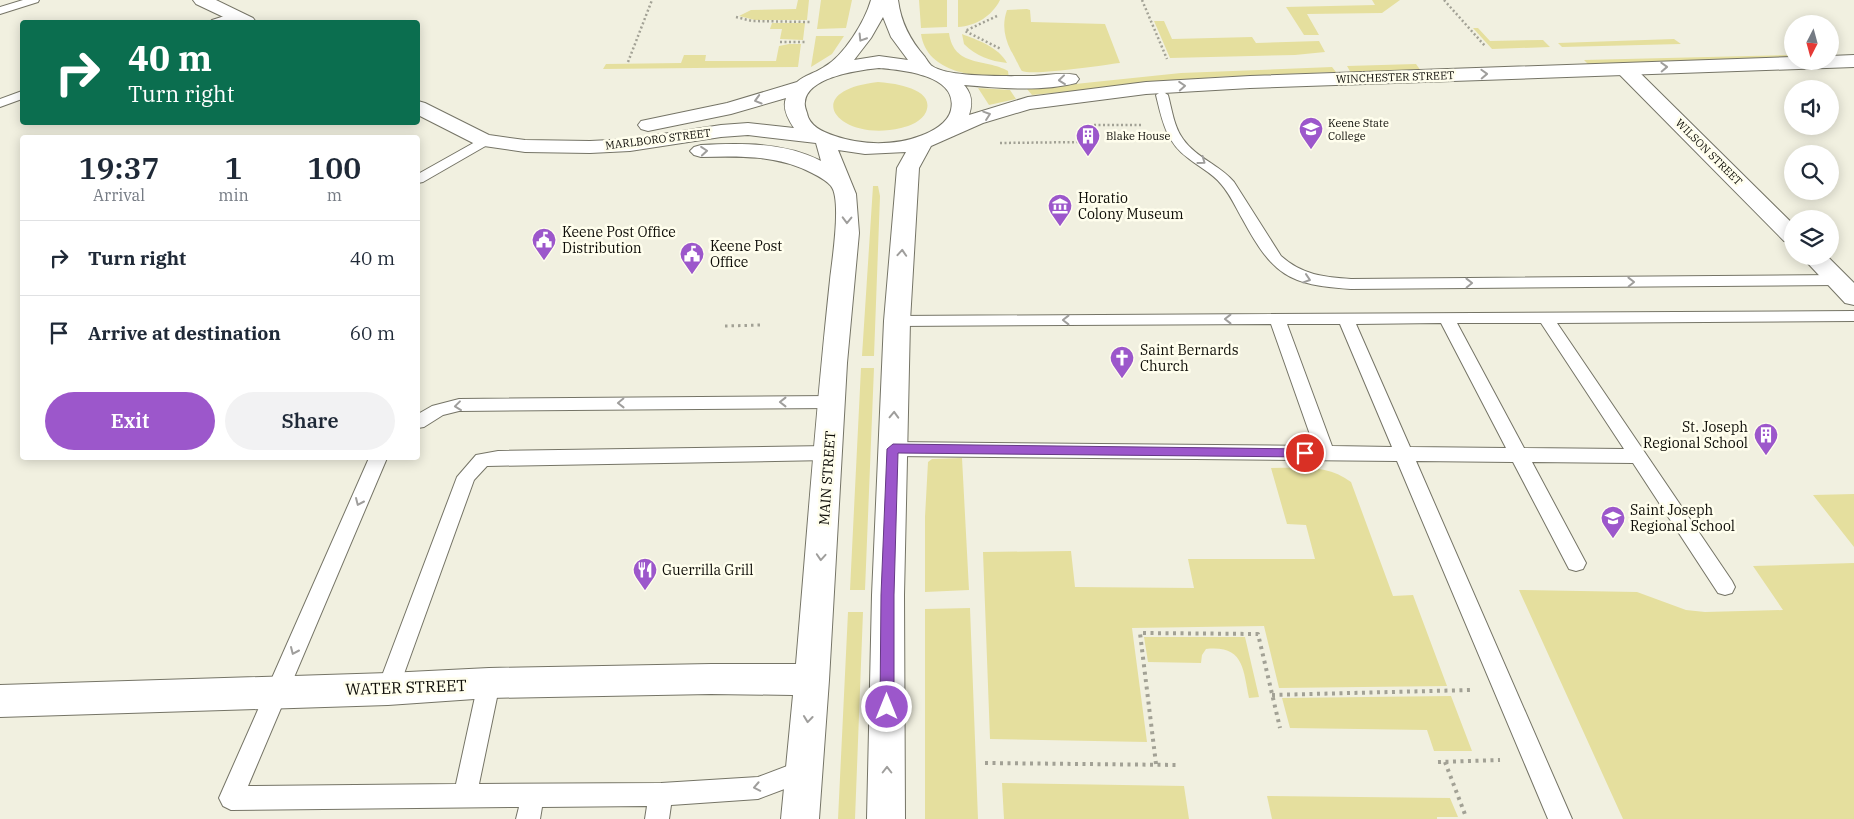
<!DOCTYPE html>
<style>
:root{--surface:#fff;--page:#f2f2f3;--text:#1f2937;--muted:#747a83;--line:#e0e1e3;--accent:#9c57cb}
body{margin:0;font-family:"IBM Plex Serif",serif;background:var(--page);color:var(--text);height:100vh;display:flex;flex-direction:column;font-size:19px;white-space:nowrap}
*{box-sizing:border-box;margin:0}
p{font-size:16px;color:var(--muted)}
.icon{flex:none;width:28px;height:28px;fill:none;stroke:currentColor;stroke-width:2;stroke-linecap:round;stroke-linejoin:round}
.map{position:relative;flex:1;overflow:hidden}
.side{position:absolute;left:20px;top:135px;width:400px;height:325px;display:flex;flex-direction:column;background:var(--surface);border-radius:5px;box-shadow:0 2px 12px #0003}
.side>*{flex:none}
.banner{position:absolute;left:20px;top:20px;width:400px;height:105px;border-radius:5px;box-shadow:0 2px 12px #0003;background:#0b6e4f;color:#fff;overflow:hidden}
.needle{width:32px;rotate:186deg}
.tools{position:absolute;left:1784px;top:15px;display:grid;gap:10px}
.tools a{display:grid;place-items:center;width:55px;height:55px;border-radius:50%;background:var(--surface);box-shadow:0 2px 12px #0003;font-size:25px}
.pin{position:absolute;display:grid;place-items:center;width:42px;height:42px;color:#fff;margin:-21px;border:2px solid #fff;border-radius:50%;box-shadow:0 1px 5px #0007}
.me{position:absolute;width:55px;margin:-28px;rotate:0deg;stroke-linejoin:round;filter:drop-shadow(0 0 4px #0008)}
.turn{display:flex;align-items:center;gap:18px;height:105px;padding:0 25px;font-size:22px}
.turn .icon{width:65px;height:65px;stroke-width:2.5}
.turn b{display:block;font-size:35px;line-height:42px}
.eta{display:flex;justify-content:space-evenly;align-items:center;height:85px;text-align:center}
.eta b{font-size:30px;font-weight:600;line-height:35px}
.button{display:flex;gap:10px;margin-top:auto;padding:10px 25px}
.button a{flex:1;height:58px;border-radius:30px;background:var(--accent);color:#fff;font-size:20px;font-weight:600;line-height:58px;text-align:center}
.button a+a{background:var(--page);color:var(--text)}
ul{padding:0;list-style:none}
li{display:flex;align-items:center;gap:15px;height:75px;padding:0 25px;border-top:1px solid var(--line)}
li div{flex:1}
li b{display:block;font-size:19px}
li em{font-style:normal}
.map>svg:first-child{display:block}
</style>
<div class="map">
<svg width="1854" height="819" viewBox="0 0 1854 819">
<rect width="100%" height="100%" fill="#f1f0e0"/>
<!-- green -->
<path fill="#e5df9e" d="M798 0H809L807 20H755L739 16 751 10 796 9Z
M821 0H852L846 28 817 29Z
M919 0H947V27L921 28Z
M958 0H1000C992 16 976 26 958 27Z
M1372 0H1400L1382 13 1307 14 1319 35H1304L1286 7 1375 5Z
M1027 9 1030 10 1031 22 1105 24 1120 63C1103 65 1033 76 1022 71 1020 69 1014 55 1011 51 1004 37 1002 24 1007 10Z
M1154 21H1164L1172 39 1252 37 1256 43 1319 41 1325 52 1295 55 1170 58Z
M772 23H805L803 40 780 39 782 29H770Z
M1473 28H1478L1490 41 1543 40 1550 47 1492 49Z
M949 33C954 68 986 58 1008 71L1009 79C976 76 927 74 921 34Z
M962 34C977 40 999 47 1007 63 990 61 976 56 964 44Z
M816 36H844L832 54 811 67Z
M1674 39 1681 44 1562 47 1558 43Z
M789 44H801L798 67 603 69 606 64 681 63 684 55H706L705 61H776L779 46Z
M1792 55V59L1589 65 1584 60Z
M1416 64 1421 71 1351 73 1347 66Z
M1332 67 1336 72 1216 77 1032 95 1027 89 1181 73Z
M878 82C892 83 936 88 926 112 922 121 910 126 901 128 839 143 797 91 878 82Z
M978 88 1010 90 1016 99 989 105Z
M873 186H878L880 196 874 356H862Z
M861 368H874L865 590H850Z
M962 458 969 590 925 592V517L928 462 932 459Z
M1271 468C1300 468 1326 464 1351 482L1393 596 1413 595 1447 686 1279 688 1264 626 1132 628 1147 742 990 739 983 552 1071 551 1075 587 1194 588 1188 559H1315L1306 525 1287 524Z
M1854 494V547L1813 495Z
M1854 563V819H1623L1519 590 1637 592 1686 610 1705 612 1783 610 1753 566Z
M970 608 978 819H925V609Z
M848 612H863L855 819H838Z
M1144 637H1245L1259 697 1249 698C1243 669 1244 645 1206 649L1202 655 1201 663 1148 662Z
M1451 696 1472 751H1434L1427 730 1290 728 1282 698Z
M1002 783 1184 786 1189 819H1004Z
M1267 796 1450 798 1458 817H1437V819H1272Z"/>
<g fill="none" stroke-linecap="round" stroke-linejoin="round">
<defs>
<path id="lane" d="M23 0H39L38 2 0 14V7Z
M234 13 240 16C232 23 220 23 210 22L212 20Z
M22 91V99L0 107V99Z
M1162 91 1168 95C1172 110 1174 127 1183 139 1196 158 1220 165 1234 182L1281 256C1302 275 1324 277 1351 279L1836 275 1841 277 1844 280 1841 283 1836 285 1351 289C1288 285 1273 275 1243 220 1236 208 1230 194 1221 184 1212 173 1199 167 1188 158 1166 142 1162 120 1156 95Z
M484 137 491 141 489 144 423 182 418 183V174Z
M1854 311V321L1557 323 1732 581 1735 587 1732 593 1725 595 1718 593 1633 463 1532 462 1586 563 1583 569 1576 571 1569 569 1513 462 1416 461 1572 819H1548L1397 461 893 456 887 454 884 449 887 444 893 442 1314 446 1271 324 897 326 891 325 889 321 891 317 897 316ZM1441 323 1506 448 1410 447 1356 324ZM1457 323H1541L1624 449 1524 448ZM1287 324H1340L1392 447 1332 446Z
M832 396 838 398 841 402 838 406 832 408 459 411 443 415 424 427 418 428V414L432 406 459 399Z
M828 446 834 448 837 453 834 458 828 460 487 466 474 480 396 696 388 699 380 696 377 689 457 477 476 455 498 451Z
M369 458H387L248 786 456 784 478 683 481 676 489 673 497 676 500 683 479 784 661 783 758 777 803 760 811 763 815 771 811 779 758 799 671 805 669 819H645L647 806 542 807 540 819H516L519 807 231 810 223 806 219 798Z"/>
<path id="street" d="M1625 63 1632 65 1792 223V243L1784 241 1618 73 1616 69 1618 65Z
M1801 256H1827L1854 283V305L1845 303Z"/>
<path id="secondary" d="M193 0H216L253 18 256 22H234L196 4Z
M871 0H898C901 23 910 40 925 57 927 60 930 65 932 66 949 78 1012 76 1034 76 1048 75 1063 72 1076 75L1079 79 1076 83C1041 92 1000 88 964 85 972 94 973 103 969 115L1028 97 1146 82 1250 76 1792 57V61H1830V56L1854 55V67L1250 88 1146 94 1030 109 983 123 931 146 919 168 910 321 904 595 905 819H867L872 595 884 321 897 168 906 152 865 154 838 150 856 194 859 233 847 363 829 680 819 819H781L793 695 711 694 489 698 388 705 0 717V685L388 673 489 668 711 664H796C807 536 816 408 830 280 832 261 842 199 831 186 827 181 818 176 812 173 777 155 739 156 701 157L694 155 690 151 694 147 701 145C740 143 785 142 821 161L816 143 748 135 721 137 630 151 590 153 525 152 477 145 418 115V101L425 103 489 135 525 140 590 141 630 139 721 125 748 123 794 128C788 119 782 108 786 98L731 114 648 131 641 129 638 125 641 121 727 103 797 82C805 75 815 73 824 67 844 56 865 21 871 0ZM883 17 891 37 908 60 879 56 854 60 871 38ZM879 68C902 70 959 75 951 110 948 123 932 132 920 136 894 146 861 145 835 136 823 132 809 126 807 113 806 110 804 105 805 102 807 77 859 70 879 68Z"/>
</defs>
<!-- lane casing -->
<use href="#lane" stroke="#757466" stroke-width="2"/>
<!-- street casing -->
<use href="#street" stroke="#757466" stroke-width="2"/>
<!-- secondary casing -->
<use href="#secondary" stroke="#757466" stroke-width="2"/>
<!-- path-far2 -->
<path stroke="#a2a195" stroke-width="2.5" stroke-dasharray="2 2.5" stroke-linecap="butt" d="M1142 0 1167 59
M1444 0 1485 46
M997 16 965 31 1001 49
M736 17 752 21 810 22
M780 42H807
M628 62 652 0
M1083 125 1085 146
M1094 125H1141
M1000 143 1085 142"/>
<!-- path-far1 -->
<path stroke="#a2a195" stroke-width="3" stroke-dasharray="2.5 4" stroke-linecap="butt" d="M725 326 761 325"/>
<!-- path -->
<path stroke="#a2a195" stroke-width="4" stroke-dasharray="3 4.5" stroke-linecap="butt" d="M1272 695 1471 690
M1438 762 1500 760
M1445 762 1466 817
M985 763 1180 765
M1156 764 1140 633 1258 634 1280 728"/>
<!-- lane -->
<use href="#lane" fill="#fff" fill-rule="evenodd"/>
<!-- street -->
<use href="#street" fill="#fff" fill-rule="evenodd"/>
<!-- secondary -->
<use href="#secondary" fill="#fff" fill-rule="evenodd"/>
</g>
<!-- one-way arrows -->
<defs><path id="oneway-chevron" d="M-2-3.5L2.5 0L-2 3.5" fill="none" stroke-width="1.6" stroke-linecap="round" stroke-linejoin="round" transform="scale(1.25)"/></defs>
<g stroke="#9f9e9c">
<use href="#oneway-chevron" transform="translate(862 38) rotate(122)"/>
<use href="#oneway-chevron" transform="translate(1664 67) rotate(-2)"/>
<use href="#oneway-chevron" transform="translate(1484 74) rotate(-2)"/>
<use href="#oneway-chevron" transform="translate(1062 80) rotate(174)"/>
<use href="#oneway-chevron" transform="translate(1182 86) rotate(-4)"/>
<use href="#oneway-chevron" transform="translate(758 100) rotate(164)"/>
<use href="#oneway-chevron" transform="translate(987 115) rotate(-19)"/>
<use href="#oneway-chevron" transform="translate(704 151) rotate(-5)"/>
<use href="#oneway-chevron" transform="translate(1202 161) rotate(36)"/>
<use href="#oneway-chevron" transform="translate(847 220) rotate(91)"/>
<use href="#oneway-chevron" transform="translate(902 253) rotate(-86)"/>
<use href="#oneway-chevron" transform="translate(1307 279) rotate(18)"/>
<use href="#oneway-chevron" transform="translate(1631 282) rotate(-1)"/>
<use href="#oneway-chevron" transform="translate(1469 283) rotate(-1)"/>
<use href="#oneway-chevron" transform="translate(1228 319) rotate(180)"/>
<use href="#oneway-chevron" transform="translate(1066 320) rotate(180)"/>
<use href="#oneway-chevron" transform="translate(783 402) rotate(180)"/>
<use href="#oneway-chevron" transform="translate(621 403) rotate(179)"/>
<use href="#oneway-chevron" transform="translate(458 406) rotate(173)"/>
<use href="#oneway-chevron" transform="translate(894 415) rotate(-88)"/>
<use href="#oneway-chevron" transform="translate(359 502) rotate(114)"/>
<use href="#oneway-chevron" transform="translate(821 557) rotate(94)"/>
<use href="#oneway-chevron" transform="translate(294 651) rotate(114)"/>
<use href="#oneway-chevron" transform="translate(808 719) rotate(96)"/>
<use href="#oneway-chevron" transform="translate(887 770) rotate(-90)"/>
<use href="#oneway-chevron" transform="translate(757 787) rotate(169)"/>
</g>
<!-- route -->
<path fill="#9c57cb" stroke="#653984" d="M893 444 1305 449 1311 453 1305 457 898 453 894 595V707L892 712 887 714 882 712 880 707 881 595 887 449Z"/>
<!-- icons -->
<defs>
<symbol id="university-pin" viewBox="-11 -11 22 30"><path d="M0 17L-7.5 6A9.5 9.5 0 1 1 7.5 6Z" fill="#9c57cb" stroke="#fffeed"/><path d="M0-5L7-2L0 1L-7-2ZM-4 1L0 2.5L4 1V4Q0 6-4 4Z" fill="#fff"/></symbol>
<symbol id="building-pin" viewBox="-11 -11 22 30"><path d="M0 17L-7.5 6A9.5 9.5 0 1 1 7.5 6Z" fill="#9c57cb" stroke="#fffeed"/><path d="M-4-6H4V6H1V3H-1V6H-4ZM-2.5-4.3h1.7v1.8h-1.7ZM.8-4.3h1.7v1.8H.8ZM-2.5-1h1.7V.8h-1.7ZM.8-1h1.7V.8H.8Z" fill="#fff"/></symbol>
<symbol id="museum-pin" viewBox="-11 -11 22 30"><path d="M0 17L-7.5 6A9.5 9.5 0 1 1 7.5 6Z" fill="#9c57cb" stroke="#fffeed"/><path d="M0-6L6-3V-2H-6V-3ZM-5-1h2V3h-2ZM-1-1h2V3h-2ZM3-1h2V3H3ZM-6 4H6V6H-6Z" fill="#fff"/></symbol>
<symbol id="civic-pin" viewBox="-11 -11 22 30"><path d="M0 17L-7.5 6A9.5 9.5 0 1 1 7.5 6Z" fill="#9c57cb" stroke="#fffeed"/><path d="M-.6-6.5H3V-4.5H.6V-3L4-1V1h2V6H-6V1h2V-1L-.6-3ZM-1.2 2.5V6h2.4V2.5Z" fill="#fff"/></symbol>
<symbol id="church-pin" viewBox="-11 -11 22 30"><path d="M0 17L-7.5 6A9.5 9.5 0 1 1 7.5 6Z" fill="#9c57cb" stroke="#fffeed"/><path d="M-1.2-6h2.4v3.5h3.3v2.4h-3.3V6h-2.4V-.1h-3.3v-2.4h3.3Z" fill="#fff"/></symbol>
<symbol id="school-pin" viewBox="-11 -11 22 30"><path d="M0 17L-7.5 6A9.5 9.5 0 1 1 7.5 6Z" fill="#9c57cb" stroke="#fffeed"/><path d="M0-5L7-2L0 1L-7-2ZM-4 1L0 2.5L4 1V4Q0 6-4 4Z" fill="#fff"/></symbol>
<symbol id="restaurant-pin" viewBox="-11 -11 22 30"><path d="M0 17L-7.5 6A9.5 9.5 0 1 1 7.5 6Z" fill="#9c57cb" stroke="#fffeed"/><path d="M-5-6h1v4h1v-4h1v4h1v-4h1v5L-1.5 .5V6h-2V.5L-5-1ZM5-6V6H3V1.5H1.5Q1.5-4 5-6Z" fill="#fff"/></symbol>
</defs>
<g fill-rule="evenodd">
<use href="#university-pin" x="1297" y="115" width="28" height="38"/>
<use href="#building-pin" x="1074" y="122" width="28" height="38"/>
<use href="#museum-pin" x="1046" y="192" width="28" height="38"/>
<use href="#civic-pin" x="530" y="226" width="28" height="38"/>
<use href="#civic-pin" x="678" y="240" width="28" height="38"/>
<use href="#church-pin" x="1108" y="344" width="28" height="38"/>
<use href="#building-pin" x="1752" y="421" width="28" height="38"/>
<use href="#school-pin" x="1599" y="504" width="28" height="38"/>
<use href="#restaurant-pin" x="631" y="556" width="28" height="38"/>
</g>
<g text-anchor="middle" dominant-baseline="central" stroke-width="5" stroke-linejoin="round" paint-order="stroke">
<!-- far-street labels -->
<g font-size="11" fill="#0e0d08" stroke="#fffeed">
<text transform="translate(1395 77) rotate(-2)">WINCHESTER STREET</text>
<text transform="translate(658 139) rotate(-7)">MARLBORO STREET</text>
<text transform="translate(1709 152) rotate(45)">WILSON STREET</text>
</g>
<!-- far-poi labels -->
<g font-size="11" fill="#0e0d08" stroke="#fffeed" text-anchor="start">
<text x="1328" y="123">Keene State<tspan x="1328" dy="13">College</tspan></text>
<text x="1106" y="136">Blake House</text>
</g>
<!-- poi labels -->
<g font-size="14" fill="#0e0d08" stroke="#fffeed" text-anchor="start">
<text x="1078" y="198">Horatio<tspan x="1078" dy="16">Colony Museum</tspan></text>
<text x="562" y="232">Keene Post Office<tspan x="562" dy="16">Distribution</tspan></text>
<text x="710" y="246">Keene Post<tspan x="710" dy="16">Office</tspan></text>
<text x="1140" y="350">Saint Bernards<tspan x="1140" dy="16">Church</tspan></text>
<text x="1748" y="427" text-anchor="end">St. Joseph<tspan x="1748" dy="16">Regional School</tspan></text>
<text x="1630" y="510">Saint Joseph<tspan x="1630" dy="16">Regional School</tspan></text>
<text x="662" y="570">Guerrilla Grill</text>
</g>
<!-- street labels -->
<g font-size="14" fill="#0e0d08" stroke="#fffeed">
<text transform="translate(827 478) rotate(-86)">MAIN STREET</text>
</g>
<!-- near-street labels -->
<g font-size="16" fill="#0e0d08" stroke="#fffeed">
<text transform="translate(406 687) rotate(-2)">WATER STREET</text>
</g>
</g>
</svg>
<div class="tools">
<a><svg class="needle" viewBox="-14 -14 28 28"><path d="M0-13l5 13h-10z" fill="#e53935"/><path d="M0 13l5-13h-10z" fill="#747a83"/></svg></a>
<a><svg class="icon" aria-label="sound" viewBox="0 0 24 24"><path d="M4 9h4l5-4v14l-5-4H4zM17 9q2 3 0 6"/></svg></a>
<a><svg class="icon" aria-label="search" viewBox="0 0 24 24"><circle cx="10" cy="10" r="6"/><path d="M15 15l6 6"/></svg></a>
<a><svg class="icon" aria-label="layers" viewBox="0 0 24 24"><path d="M12 4l9 5-9 5-9-5zM3 14l9 5 9-5"/></svg></a>
</div>
<div class="pin" style="left:1305px;top:453px;background:#d93025"><svg class="icon" aria-label="arrive" viewBox="0 0 24 24"><path d="M6 21V4h12l-3 4 3 4H6"/></svg></div>
<svg class="me" style="left:887px;top:707px" viewBox="-20 -20 40 40"><circle r="17" fill="#9c57cb" stroke="#fff" stroke-width="3"/><path d="M0-11L8 9 0 5-8 9z" fill="#fff"/></svg>
<div class="banner">
<div class="turn"><svg class="icon" aria-label="right" viewBox="0 0 24 24"><path d="M7 20v-9h11M14 6l5 5-5 5"/></svg><div><b>40 m</b>Turn right</div></div>
</div>
<section class="side">
<div class="eta">
<div><b>19:37</b><p>Arrival</p></div>
<div><b>1</b><p>min</p></div>
<div><b>100</b><p>m</p></div>
</div>
<ul>
<li><svg class="icon" aria-label="right" viewBox="0 0 24 24"><path d="M7 20v-9h11M14 6l5 5-5 5"/></svg><div><b>Turn right</b></div><em>40 m</em></li>
<li><svg class="icon" aria-label="arrive" viewBox="0 0 24 24"><path d="M6 21V4h12l-3 4 3 4H6"/></svg><div><b>Arrive at destination</b></div><em>60 m</em></li>
</ul>
<div class="button"><a>Exit</a><a>Share</a></div>
</section>
</div>
